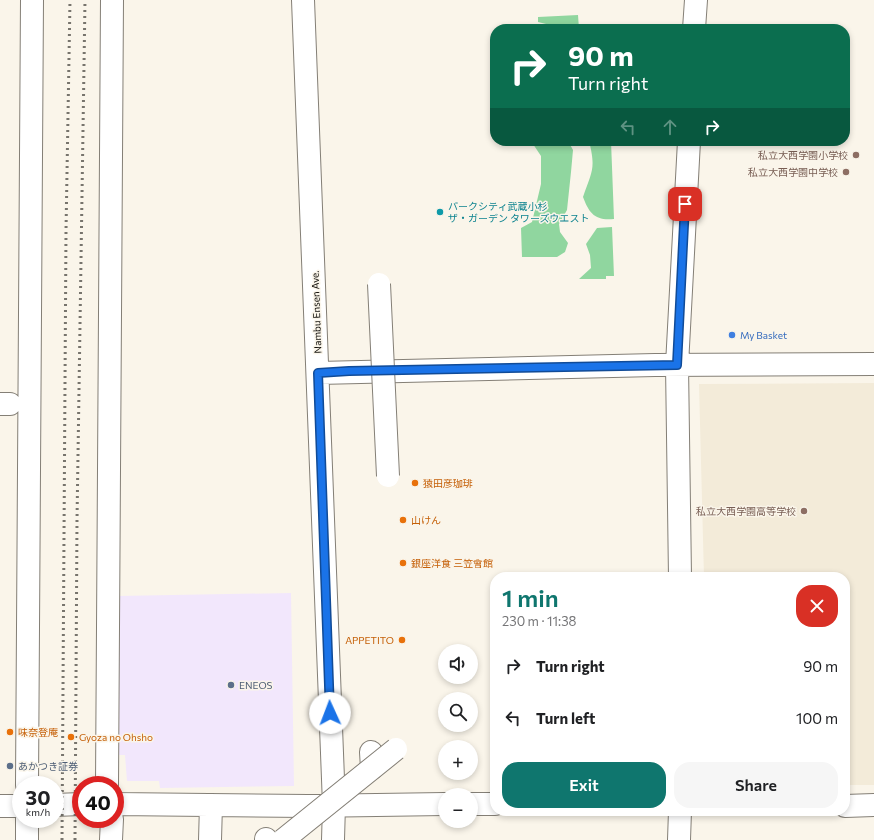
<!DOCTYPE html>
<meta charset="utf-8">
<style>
:root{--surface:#fff;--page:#f6f6f6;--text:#202124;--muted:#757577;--accent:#0f766e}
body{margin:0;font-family:Commissioner,"Noto Sans JP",sans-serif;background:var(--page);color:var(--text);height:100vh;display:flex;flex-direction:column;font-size:15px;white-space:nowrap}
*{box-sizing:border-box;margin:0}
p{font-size:13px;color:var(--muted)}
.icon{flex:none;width:22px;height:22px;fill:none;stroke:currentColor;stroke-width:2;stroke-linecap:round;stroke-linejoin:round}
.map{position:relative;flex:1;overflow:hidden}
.details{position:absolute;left:490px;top:572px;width:360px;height:244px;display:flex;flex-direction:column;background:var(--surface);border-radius:16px;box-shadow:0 2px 6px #0003}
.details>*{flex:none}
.top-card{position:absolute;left:490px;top:24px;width:360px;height:122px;border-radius:16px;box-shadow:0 2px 6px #0003;background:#0b6e4f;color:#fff;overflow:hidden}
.fabs{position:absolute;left:438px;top:644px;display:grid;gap:8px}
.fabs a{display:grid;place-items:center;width:40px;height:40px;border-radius:50%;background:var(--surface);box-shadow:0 2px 6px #0003;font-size:20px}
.speed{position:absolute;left:12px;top:776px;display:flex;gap:8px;font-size:20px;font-weight:700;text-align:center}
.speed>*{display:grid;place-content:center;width:52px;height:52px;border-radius:50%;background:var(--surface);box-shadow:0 2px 6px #0003;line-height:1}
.speed small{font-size:10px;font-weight:400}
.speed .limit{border:6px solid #d22;background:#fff;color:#111}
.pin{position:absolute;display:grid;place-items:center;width:34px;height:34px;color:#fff;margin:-17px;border-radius:8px;box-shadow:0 2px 6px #0006}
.me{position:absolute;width:44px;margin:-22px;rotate:358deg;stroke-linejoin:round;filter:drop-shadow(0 0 3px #0008)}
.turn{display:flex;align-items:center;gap:14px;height:84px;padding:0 12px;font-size:18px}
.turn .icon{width:52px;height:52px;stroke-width:2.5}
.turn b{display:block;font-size:28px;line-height:34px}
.lanes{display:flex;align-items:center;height:38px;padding:0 12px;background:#0003;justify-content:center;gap:20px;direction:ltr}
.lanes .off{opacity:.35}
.round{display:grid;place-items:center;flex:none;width:42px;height:42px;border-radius:16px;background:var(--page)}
.headline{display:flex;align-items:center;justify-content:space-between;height:68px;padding:0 12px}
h1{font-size:24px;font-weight:600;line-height:30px;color:var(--accent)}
.primary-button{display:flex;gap:8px;margin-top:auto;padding:8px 12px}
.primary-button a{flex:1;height:46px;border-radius:16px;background:var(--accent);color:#fff;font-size:16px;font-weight:600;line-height:46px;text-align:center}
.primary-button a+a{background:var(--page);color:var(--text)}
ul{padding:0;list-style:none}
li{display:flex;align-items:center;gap:12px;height:52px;padding:0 12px}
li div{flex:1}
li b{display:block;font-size:15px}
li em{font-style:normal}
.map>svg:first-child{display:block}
</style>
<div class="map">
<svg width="874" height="840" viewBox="0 0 874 840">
<rect width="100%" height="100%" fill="#faf5ea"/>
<!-- commercial -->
<path fill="#f2e7fc" d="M291 593 294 786 160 788 159 781H127L125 755H117V596Z"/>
<!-- built -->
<path fill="#f3ebd9" d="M874 383V785H845V577H704L699 384Z"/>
<!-- green -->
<path fill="#90d69f" d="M578 15 579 29H547L546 24 538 22V17Z
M531 141H568L573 150 571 172 567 210 559 224 560 232 568 243 565 252 557 257H522L521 228 532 222 541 184V156Z
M589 141H611L614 219C595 221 589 213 583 197 592 171 596 169 589 141Z
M612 227 614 276H606V279H579L591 268 590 255 586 244 597 228Z"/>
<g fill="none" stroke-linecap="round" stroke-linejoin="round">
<defs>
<path id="minor" d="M303 0 334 805 333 840
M694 29 696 0
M318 373 655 365 874 364
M0 404H10
M680 577 677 365 689 141
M371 752 372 768
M27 785 32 0
M107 785 112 0
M115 804 308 806 445 804
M471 804H495
M55 805 81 804
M0 806H21
M845 806 874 805
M27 819V840
M266 839 267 840
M111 840 112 819
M210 840 211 805
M679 840 680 811"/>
</defs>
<!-- minor casing -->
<use href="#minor" stroke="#847f76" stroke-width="24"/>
<!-- minor -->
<use href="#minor" stroke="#fff" stroke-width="22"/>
<!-- rail -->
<path stroke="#77746d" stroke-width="3" stroke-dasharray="2 4" stroke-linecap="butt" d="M62 840 66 231 70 0
M75 840 77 520 85 0"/>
<defs>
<path id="minor-bridge" d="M379 284 388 476
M283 840 396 749"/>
</defs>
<!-- minor-bridge casing -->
<use href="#minor-bridge" stroke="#847f76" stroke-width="24" stroke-linecap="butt"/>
<!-- minor-bridge -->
<use href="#minor-bridge" stroke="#fff" stroke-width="22"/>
</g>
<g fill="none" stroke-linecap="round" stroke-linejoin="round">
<defs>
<path id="route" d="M330 713 318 373 349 371 677 365 685 204"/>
</defs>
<!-- route casing -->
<use href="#route" stroke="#114b97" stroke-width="10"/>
<!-- route -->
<use href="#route" stroke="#1a73e8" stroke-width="7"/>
</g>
<!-- markers -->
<g fill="#8d6e63" stroke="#faf5ea" stroke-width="1.5">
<circle cx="856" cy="155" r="4"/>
<circle cx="846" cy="172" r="4"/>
<circle cx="804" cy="511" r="4"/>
</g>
<circle fill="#0f9aa8" stroke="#faf5ea" stroke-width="1.5" cx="440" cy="212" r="4"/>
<circle fill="#3f7fe0" stroke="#faf5ea" stroke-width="1.5" cx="732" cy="335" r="4"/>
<g fill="#e8710a" stroke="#faf5ea" stroke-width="1.5">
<circle cx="415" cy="483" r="4"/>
<circle cx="403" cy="520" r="4"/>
<circle cx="403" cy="563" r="4"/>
<circle cx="402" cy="640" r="4"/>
<circle cx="10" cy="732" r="4"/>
<circle cx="71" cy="737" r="4"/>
</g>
<g fill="#5c6f8a" stroke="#faf5ea" stroke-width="1.5">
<circle cx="231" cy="685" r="4"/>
<circle cx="10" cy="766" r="4"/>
</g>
<g text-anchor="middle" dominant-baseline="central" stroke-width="3" stroke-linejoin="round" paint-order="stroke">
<!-- education labels -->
<g font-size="10" fill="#785e54" stroke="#faf5ea" text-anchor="end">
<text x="848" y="155">私立大西学園小学校</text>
<text x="838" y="172">私立大西学園中学校</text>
<text x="796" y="511">私立大西学園高等学校</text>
</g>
<!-- culture labels -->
<g font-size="10" fill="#0d838f" stroke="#faf5ea" text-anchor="start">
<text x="448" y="206">パークシティ武蔵小杉<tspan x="448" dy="12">ザ・ガーデン タワーズウエスト</tspan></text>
</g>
<!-- street labels -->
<g font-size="10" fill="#13110d" stroke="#faf5ea">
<text transform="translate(316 312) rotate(-92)">Nambu Ensen Ave.</text>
</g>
<!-- shop labels -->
<g font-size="10" fill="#366cbe" stroke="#faf5ea" text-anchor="start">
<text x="740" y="335">My Basket</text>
</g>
<!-- food labels -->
<g font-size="10" fill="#c56008" stroke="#faf5ea" text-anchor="start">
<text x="423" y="483">猿田彦珈琲</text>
<text x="411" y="520">山けん</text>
<text x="411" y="563">銀座洋食 三笠會館</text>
<text x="394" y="640" text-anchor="end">APPETITO</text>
<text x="18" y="732">味奈登庵</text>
<text x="79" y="737">Gyoza no Ohsho</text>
</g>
<!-- service labels -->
<g font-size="10" fill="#4e5e75" stroke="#faf5ea" text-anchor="start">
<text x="239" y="685">ENEOS</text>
<text x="18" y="766">あかつき証券</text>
</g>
</g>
</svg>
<div class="fabs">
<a><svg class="icon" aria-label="sound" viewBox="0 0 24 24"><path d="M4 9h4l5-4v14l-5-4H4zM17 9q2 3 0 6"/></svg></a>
<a><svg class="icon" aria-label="search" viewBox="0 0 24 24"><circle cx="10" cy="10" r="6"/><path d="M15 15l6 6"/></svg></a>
<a>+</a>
<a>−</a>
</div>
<div class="speed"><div>30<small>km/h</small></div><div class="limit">40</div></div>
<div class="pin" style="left:685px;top:204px;background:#d93025"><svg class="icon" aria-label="arrive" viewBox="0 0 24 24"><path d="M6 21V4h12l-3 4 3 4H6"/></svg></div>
<svg class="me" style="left:330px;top:713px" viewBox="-20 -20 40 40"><circle r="19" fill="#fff"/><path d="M0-13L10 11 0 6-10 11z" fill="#1a73e8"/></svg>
<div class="top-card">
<div class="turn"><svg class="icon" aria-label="right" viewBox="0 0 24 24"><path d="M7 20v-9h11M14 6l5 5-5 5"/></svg><div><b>90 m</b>Turn right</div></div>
<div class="lanes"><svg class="icon off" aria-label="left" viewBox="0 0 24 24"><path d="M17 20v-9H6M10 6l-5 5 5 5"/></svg><svg class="icon off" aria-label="ahead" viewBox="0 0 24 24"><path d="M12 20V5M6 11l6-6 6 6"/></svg><svg class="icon" aria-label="right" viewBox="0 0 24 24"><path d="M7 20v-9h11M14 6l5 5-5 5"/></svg></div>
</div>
<section class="details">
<div class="headline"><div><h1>1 min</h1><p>230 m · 11:38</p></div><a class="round" style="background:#d93025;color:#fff"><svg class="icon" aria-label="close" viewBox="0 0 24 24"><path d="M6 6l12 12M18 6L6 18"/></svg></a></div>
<ul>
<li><svg class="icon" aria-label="right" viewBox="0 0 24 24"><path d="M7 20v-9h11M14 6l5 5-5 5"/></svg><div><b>Turn right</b></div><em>90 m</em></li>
<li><svg class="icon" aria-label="left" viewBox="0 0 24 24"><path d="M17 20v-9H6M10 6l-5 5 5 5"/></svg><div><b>Turn left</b></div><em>100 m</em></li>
</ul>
<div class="primary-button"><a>Exit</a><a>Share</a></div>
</section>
</div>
